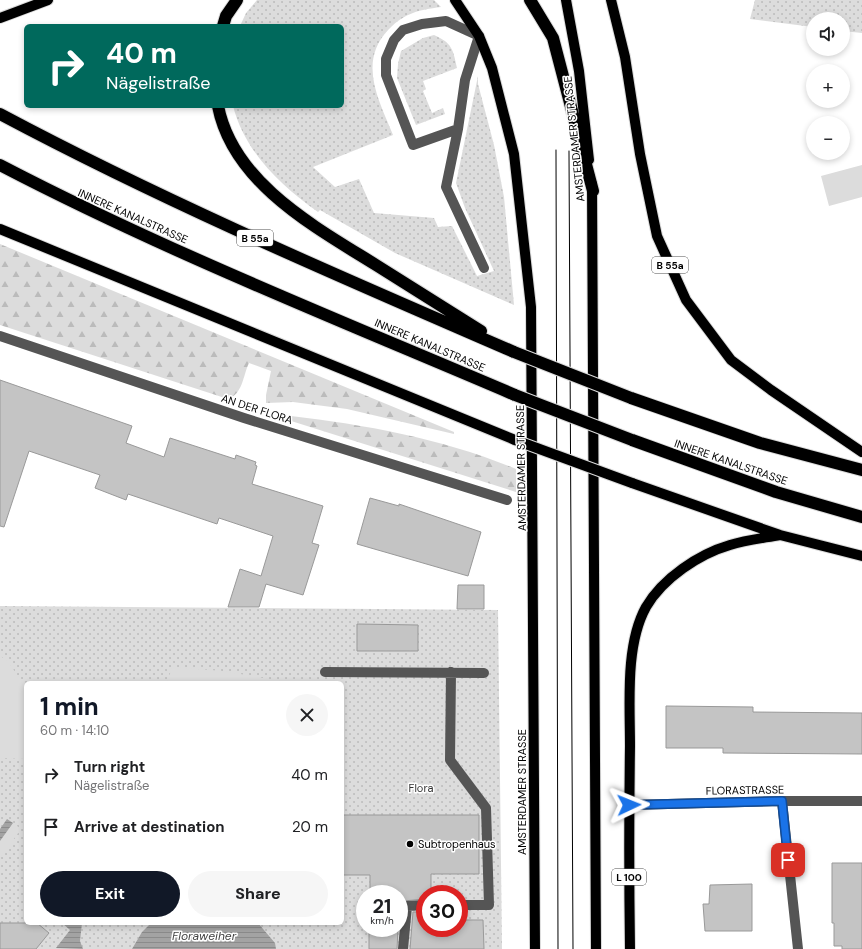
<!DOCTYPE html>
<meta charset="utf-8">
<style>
:root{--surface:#fff;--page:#f6f6f6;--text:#202124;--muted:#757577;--accent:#111827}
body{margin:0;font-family:"DM Sans",sans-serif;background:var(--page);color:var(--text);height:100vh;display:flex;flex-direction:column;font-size:15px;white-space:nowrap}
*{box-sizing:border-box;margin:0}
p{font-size:13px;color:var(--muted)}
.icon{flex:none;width:22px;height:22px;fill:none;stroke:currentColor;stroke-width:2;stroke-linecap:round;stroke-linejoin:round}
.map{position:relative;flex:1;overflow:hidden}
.panel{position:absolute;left:24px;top:681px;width:320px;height:244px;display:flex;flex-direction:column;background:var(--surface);border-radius:6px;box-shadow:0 2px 6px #0003}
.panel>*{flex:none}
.banner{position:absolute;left:24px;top:24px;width:320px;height:84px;border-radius:6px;box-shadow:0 2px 6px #0003;background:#00695c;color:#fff;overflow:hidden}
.fabs{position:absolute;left:806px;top:12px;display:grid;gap:8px}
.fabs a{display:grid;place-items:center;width:44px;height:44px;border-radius:50%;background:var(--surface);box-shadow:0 2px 6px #0003;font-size:20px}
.speed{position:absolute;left:356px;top:885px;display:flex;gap:8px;font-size:20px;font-weight:700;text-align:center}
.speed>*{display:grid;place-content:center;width:52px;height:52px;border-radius:50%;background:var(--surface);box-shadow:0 2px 6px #0003;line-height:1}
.speed small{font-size:10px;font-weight:400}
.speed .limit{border:6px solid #d22;background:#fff;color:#111}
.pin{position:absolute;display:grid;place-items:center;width:34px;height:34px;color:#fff;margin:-17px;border-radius:8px;box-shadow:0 2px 6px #0006}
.me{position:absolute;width:44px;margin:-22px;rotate:88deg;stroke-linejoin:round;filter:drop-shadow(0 0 3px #0008)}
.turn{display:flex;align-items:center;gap:14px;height:84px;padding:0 16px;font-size:18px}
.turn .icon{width:52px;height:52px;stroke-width:2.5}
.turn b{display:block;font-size:28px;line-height:34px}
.round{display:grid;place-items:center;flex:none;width:42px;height:42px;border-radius:21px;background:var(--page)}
.head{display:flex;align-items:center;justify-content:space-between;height:68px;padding:0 16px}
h1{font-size:24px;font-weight:800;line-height:30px;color:var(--accent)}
.cta{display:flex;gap:8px;margin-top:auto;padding:8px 16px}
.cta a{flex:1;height:46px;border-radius:24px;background:var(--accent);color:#fff;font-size:16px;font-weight:800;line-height:46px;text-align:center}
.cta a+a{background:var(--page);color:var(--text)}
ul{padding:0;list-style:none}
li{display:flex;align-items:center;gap:12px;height:52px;padding:0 16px}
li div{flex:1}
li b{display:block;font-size:15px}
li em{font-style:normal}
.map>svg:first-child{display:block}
</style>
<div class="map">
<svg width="862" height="949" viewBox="0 0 862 949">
<defs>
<pattern id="grass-dots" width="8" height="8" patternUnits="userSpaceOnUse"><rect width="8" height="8" fill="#dcdcdc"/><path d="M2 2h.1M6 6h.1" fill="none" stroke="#bbb" stroke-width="1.8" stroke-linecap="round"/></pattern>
<pattern id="forest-firs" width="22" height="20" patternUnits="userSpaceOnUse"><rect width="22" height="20" fill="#dcdcdc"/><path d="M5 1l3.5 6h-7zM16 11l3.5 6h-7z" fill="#bbb"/></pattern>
<pattern id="water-rules" width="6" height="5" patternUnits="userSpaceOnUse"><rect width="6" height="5" fill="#a3a3a3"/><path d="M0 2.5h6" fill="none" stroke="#8b8b8b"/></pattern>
</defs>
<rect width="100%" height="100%" fill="#fff"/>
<!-- grass -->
<path fill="url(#grass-dots)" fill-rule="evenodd" d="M257 0H434L441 7C418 10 405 13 389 29 357 62 379 100 393 135L313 167 335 187 359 179 374 213 434 218 438 227 452 226 477 276 494 271 465 208 456 183 478 76V84L494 145 504 197 514 305 395 253 320 210 318 212C280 185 245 152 233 106H342V26H240L246 13Z
M755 0H862V33L843 31V19H813V27L750 19Z
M434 35C452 43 453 49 457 68L423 81 426 89 423 91 432 113 443 108 445 114 416 125 397 78 398 64 401 51 423 38Z
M0 606 498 610 502 949H0ZM26 683H342V923H26ZM365 894H399V928H365ZM425 894H459V928H425Z"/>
<!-- forest -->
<path fill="url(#forest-firs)" d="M0 244 454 432V434L347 409 293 402 266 403V395L271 371 249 363C243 375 243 394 228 399L0 325Z
M291 416C367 425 444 439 516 469V492L288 420Z"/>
<!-- garden -->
<path fill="#dcdcdc" d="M862 165V197L829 206 821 176Z
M0 656 8 661 26 689V759L0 758Z
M172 667 223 671 292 683H167Z
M13 823 21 829 0 858V841Z"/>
<!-- water -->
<path fill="url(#water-rules)" d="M7 819 13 823 0 841V829Z
M62 923H82L80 941 83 949 56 948 70 930Z
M151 923H258L275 943 276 949H132L142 932Z"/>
<!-- building -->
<path fill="#c4c4c4" stroke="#999" d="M0 380 132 426 126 443 164 457 170 438 235 459 236 455 256 462 255 465 257 466 252 484 323 506 312 543 319 545 303 595 266 584 259 607H228L240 569 261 576 273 536 219 518 217 524 128 494 126 500 95 488 100 475 29 451 4 527 0 526Z
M370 498 399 506V504L481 532 468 576 357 544Z
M458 585H484V609H457Z
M357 624 418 625V651H357Z
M666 706 753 707V712L862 713V754L723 753V748H666Z
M342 815H479V874H431V894H425V899L403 901 401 905 399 922V894H370V875H342Z
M832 863H862V949H842V946H834V923H832Z
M752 884V931H705L703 904H709L710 885Z
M413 912H425V928H459V920H483L484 949H410Z
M0 923H37L49 933 36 949H0Z
M369 928H398L397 949H369Z"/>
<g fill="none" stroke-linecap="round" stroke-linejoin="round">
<defs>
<path id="major" d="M455 0 479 36 492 68 514 154 531 307 535 949
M566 0 579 71 589 160
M611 0 625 57 640 154 657 236 686 300 731 360 771 390 862 452
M0 18 48 0
M592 184 596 949
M0 229 515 440
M632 483 780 535 862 556
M630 949C629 881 629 814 630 746 630 703 625 645 646 607 663 578 699 554 730 545 746 540 764 538 780 535"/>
<path id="highway" d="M530 0 553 38 593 191
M223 26 226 16 237 0
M218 106C233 183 315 227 376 265 411 287 446 309 481 331
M0 114C167 203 341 277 514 352
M0 165C167 252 342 321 515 395
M631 398 760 443 862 470
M632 440 776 492 862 517"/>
</defs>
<!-- major casing -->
<use href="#major" stroke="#dbdbdb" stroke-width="12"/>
<!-- highway casing -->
<use href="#highway" stroke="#dbdbdb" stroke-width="14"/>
<!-- minor -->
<path stroke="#555" stroke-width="10" d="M458 129 413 145 386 75V59L394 40 403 30 422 24 446 21 479 36 465 80 458 129 446 187 484 268
M0 336 244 418 507 500
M325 672 484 673
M451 672 450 760 486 808 489 905H459
M782 801 798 949
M629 805 782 801H862
M403 949 407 906 425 905"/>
<!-- major -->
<use href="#major" stroke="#000" stroke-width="10"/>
<!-- highway -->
<use href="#highway" stroke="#000" stroke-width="12"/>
<!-- tram -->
<path stroke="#000" stroke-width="1" d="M556 150 558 949
M569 151 573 949"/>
<defs>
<path id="major-bridge" d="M515 440 632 483"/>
<path id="highway-bridge" d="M514 352 631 398
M515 395 632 440"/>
</defs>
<!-- major-bridge casing -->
<use href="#major-bridge" stroke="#dbdbdb" stroke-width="12" stroke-linecap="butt"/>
<!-- highway-bridge casing -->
<use href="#highway-bridge" stroke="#dbdbdb" stroke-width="14" stroke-linecap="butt"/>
<!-- major-bridge -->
<use href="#major-bridge" stroke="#000" stroke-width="10"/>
<!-- highway-bridge -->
<use href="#highway-bridge" stroke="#000" stroke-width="12"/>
</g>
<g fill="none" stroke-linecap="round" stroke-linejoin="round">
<defs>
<path id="route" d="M629 805 782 801 788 860"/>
</defs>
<!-- route casing -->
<use href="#route" stroke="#114b97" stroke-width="10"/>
<!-- route -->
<use href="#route" stroke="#1a73e8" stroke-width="7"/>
</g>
<!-- markers -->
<circle fill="#000" stroke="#fff" stroke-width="1.5" cx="410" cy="844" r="4"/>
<g text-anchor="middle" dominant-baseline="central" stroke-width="3" stroke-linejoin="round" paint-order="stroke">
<!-- shield labels -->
<g fill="#fff" stroke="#4c4c4c" stroke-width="1">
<rect x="237" y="230" width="36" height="16" rx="3"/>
<rect x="652" y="257" width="36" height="16" rx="3"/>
<rect x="612" y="869" width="34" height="16" rx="3"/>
</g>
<g font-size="10" font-weight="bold" fill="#000">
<text x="255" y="238">B 55a</text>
<text x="670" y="265">B 55a</text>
<text x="629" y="877">L 100</text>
</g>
<!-- street labels -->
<g font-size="11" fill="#000" stroke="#fff">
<text transform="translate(574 139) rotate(-96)">AMSTERDAMER STRASSE</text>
<text transform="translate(133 216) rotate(24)">INNERE KANALSTRASSE</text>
<text transform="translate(430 345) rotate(23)">INNERE KANALSTRASSE</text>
<text transform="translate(257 409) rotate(18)">AN DER FLORA</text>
<text transform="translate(731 462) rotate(19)">INNERE KANALSTRASSE</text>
<text transform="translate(521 468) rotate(-91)">AMSTERDAMER STRASSE</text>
<text transform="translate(745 790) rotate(-1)">FLORASTRASSE</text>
<text transform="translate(522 792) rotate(-90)">AMSTERDAMER STRASSE</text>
</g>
<!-- park labels -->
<g font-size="11" fill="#333" stroke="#fff">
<text x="421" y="788">Flora</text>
</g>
<!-- poi labels -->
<g font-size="11" fill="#000" stroke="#fff" text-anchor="start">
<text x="418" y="844">Subtropenhaus</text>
</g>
<!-- water labels -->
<g font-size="12" font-style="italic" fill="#444" stroke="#fff">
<text x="204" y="936">Floraweiher</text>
</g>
</g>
</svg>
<div class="fabs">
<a><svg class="icon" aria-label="sound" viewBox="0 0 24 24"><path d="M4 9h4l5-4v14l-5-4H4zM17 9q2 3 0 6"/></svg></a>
<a>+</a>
<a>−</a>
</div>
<div class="speed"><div>21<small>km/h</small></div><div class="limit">30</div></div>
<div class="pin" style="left:788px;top:860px;background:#d93025"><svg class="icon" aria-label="arrive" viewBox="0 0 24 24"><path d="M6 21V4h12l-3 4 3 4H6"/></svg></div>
<svg class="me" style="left:629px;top:805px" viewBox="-20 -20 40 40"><path d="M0-17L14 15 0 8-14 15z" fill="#1a73e8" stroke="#fff" stroke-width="4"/></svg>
<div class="banner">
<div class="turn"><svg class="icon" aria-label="right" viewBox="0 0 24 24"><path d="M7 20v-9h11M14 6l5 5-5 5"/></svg><div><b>40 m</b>Nägelistraße</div></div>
</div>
<section class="panel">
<div class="head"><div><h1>1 min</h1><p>60 m · 14:10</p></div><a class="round"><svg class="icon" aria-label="close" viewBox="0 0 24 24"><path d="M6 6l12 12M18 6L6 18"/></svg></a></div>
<ul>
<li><svg class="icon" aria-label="right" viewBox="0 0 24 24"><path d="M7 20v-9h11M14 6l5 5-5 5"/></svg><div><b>Turn right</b><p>Nägelistraße</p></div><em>40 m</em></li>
<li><svg class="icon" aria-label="arrive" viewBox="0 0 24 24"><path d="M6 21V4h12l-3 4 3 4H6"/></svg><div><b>Arrive at destination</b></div><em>20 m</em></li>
</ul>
<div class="cta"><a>Exit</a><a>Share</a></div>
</section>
</div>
